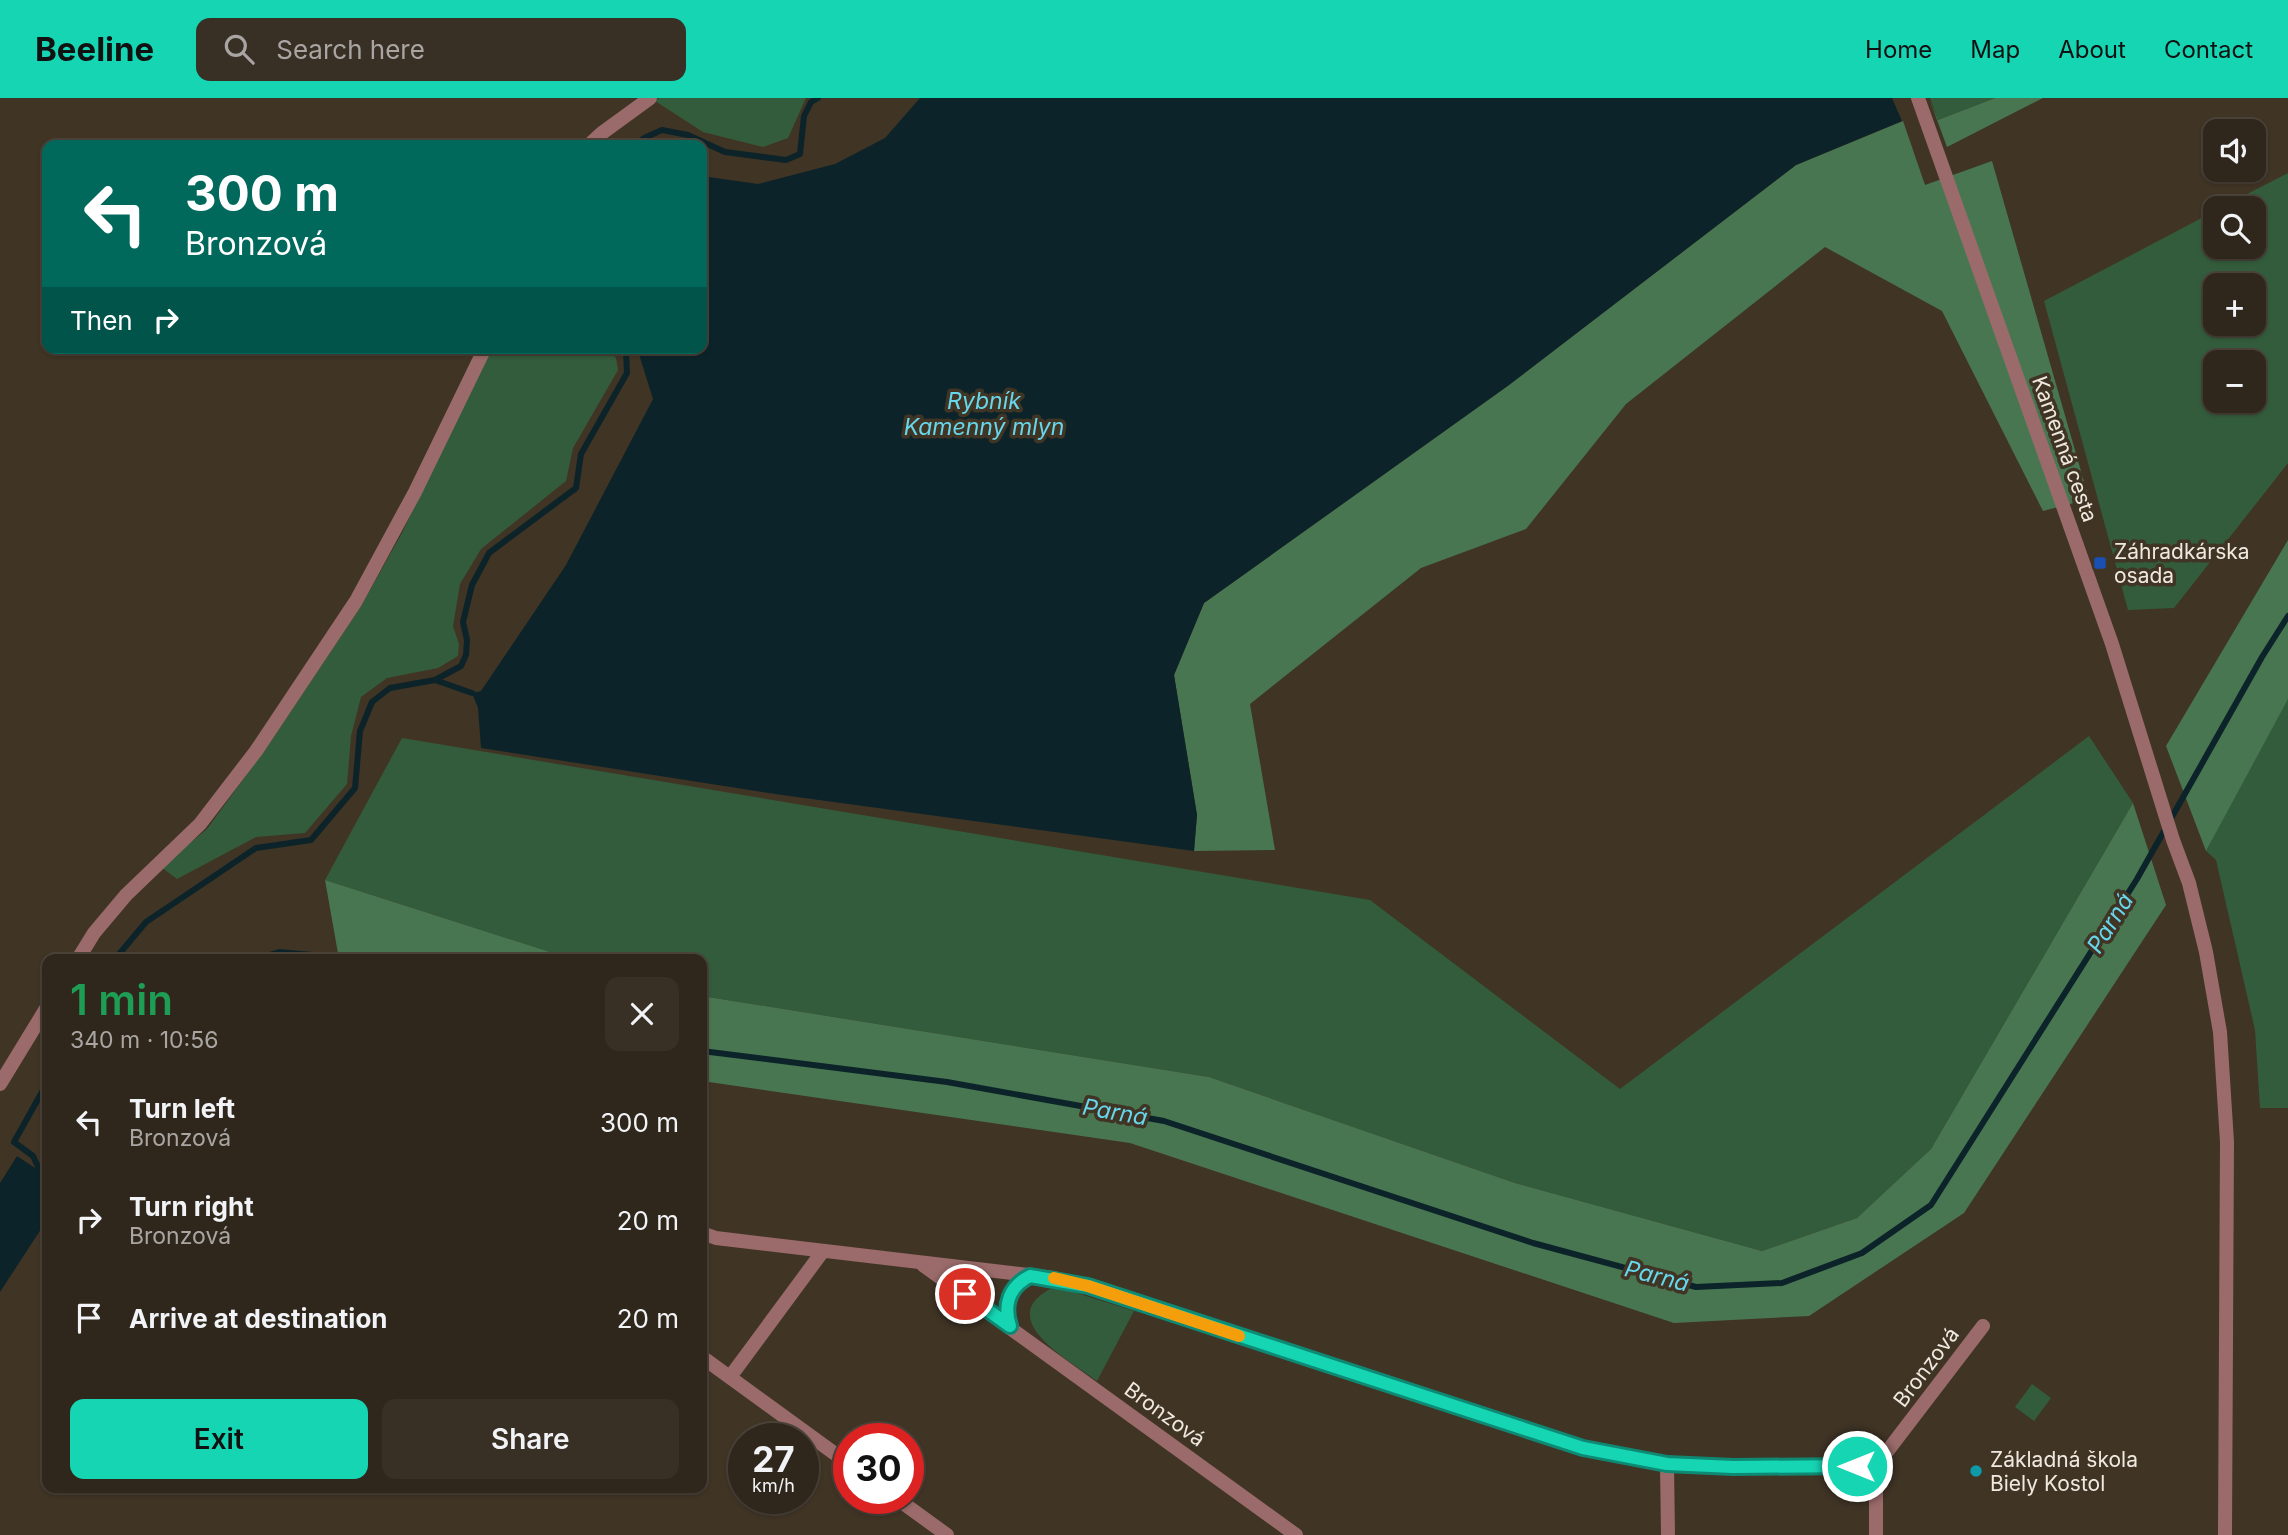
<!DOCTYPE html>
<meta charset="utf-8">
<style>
:root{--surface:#30271c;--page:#382f25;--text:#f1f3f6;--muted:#a8a5a3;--line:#4b443b;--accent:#15d5b3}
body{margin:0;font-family:Inter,sans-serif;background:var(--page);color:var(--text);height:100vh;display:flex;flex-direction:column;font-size:26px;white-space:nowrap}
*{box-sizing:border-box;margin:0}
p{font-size:23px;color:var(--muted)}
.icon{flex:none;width:38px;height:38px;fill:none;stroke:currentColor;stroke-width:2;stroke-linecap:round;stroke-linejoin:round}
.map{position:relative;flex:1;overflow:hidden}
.sheet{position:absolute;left:42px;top:856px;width:665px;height:539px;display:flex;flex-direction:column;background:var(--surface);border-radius:14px;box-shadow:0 2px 5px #0004,0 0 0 2px var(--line)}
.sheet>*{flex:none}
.hud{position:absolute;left:42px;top:42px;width:665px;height:214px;border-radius:14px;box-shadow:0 2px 5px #0004,0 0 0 2px var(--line);background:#00695c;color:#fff;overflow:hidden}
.tools{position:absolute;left:2203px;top:21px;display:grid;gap:14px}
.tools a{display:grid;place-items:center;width:63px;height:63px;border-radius:14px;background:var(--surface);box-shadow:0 2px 5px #0004,0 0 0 2px var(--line);font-size:35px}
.speed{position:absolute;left:728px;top:1325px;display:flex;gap:14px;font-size:35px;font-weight:700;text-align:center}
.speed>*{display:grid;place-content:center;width:91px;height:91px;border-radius:50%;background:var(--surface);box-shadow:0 2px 5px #0004,0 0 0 2px var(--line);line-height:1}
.speed small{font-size:18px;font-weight:400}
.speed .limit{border:10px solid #d22;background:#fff;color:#111}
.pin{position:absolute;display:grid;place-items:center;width:60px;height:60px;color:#fff;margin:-30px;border:4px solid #fff;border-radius:50%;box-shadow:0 2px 7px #0007}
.me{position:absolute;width:77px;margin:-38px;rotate:270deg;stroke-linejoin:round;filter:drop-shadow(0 0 5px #0008)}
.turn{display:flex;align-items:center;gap:24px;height:147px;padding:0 28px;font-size:32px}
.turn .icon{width:91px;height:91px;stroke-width:2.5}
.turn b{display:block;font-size:49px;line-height:60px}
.then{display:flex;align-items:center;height:66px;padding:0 28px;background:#0003;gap:14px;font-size:26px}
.round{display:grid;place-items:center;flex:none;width:74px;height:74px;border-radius:14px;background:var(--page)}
.summary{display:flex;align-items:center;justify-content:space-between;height:119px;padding:0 28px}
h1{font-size:42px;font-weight:600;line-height:52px;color:#1e9e55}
.cta{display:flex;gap:14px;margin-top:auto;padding:14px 28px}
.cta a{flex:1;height:80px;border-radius:14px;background:var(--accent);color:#111;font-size:28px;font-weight:600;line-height:80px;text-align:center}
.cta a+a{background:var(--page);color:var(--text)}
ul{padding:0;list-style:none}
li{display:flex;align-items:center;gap:21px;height:98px;padding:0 28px}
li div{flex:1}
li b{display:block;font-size:26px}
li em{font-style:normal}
header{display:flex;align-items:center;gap:42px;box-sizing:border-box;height:98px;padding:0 35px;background:var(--accent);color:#111}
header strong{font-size:33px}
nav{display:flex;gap:38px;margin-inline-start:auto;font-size:24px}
.search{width:490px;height:63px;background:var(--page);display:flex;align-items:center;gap:18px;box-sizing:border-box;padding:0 24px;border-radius:14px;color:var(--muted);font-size:26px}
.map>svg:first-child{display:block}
</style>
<header>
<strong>Beeline</strong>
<div class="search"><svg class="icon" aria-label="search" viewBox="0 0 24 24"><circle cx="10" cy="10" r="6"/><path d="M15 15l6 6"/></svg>Search here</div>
<nav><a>Home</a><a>Map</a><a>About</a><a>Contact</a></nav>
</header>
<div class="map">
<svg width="2288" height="1437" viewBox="0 0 2288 1437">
<rect width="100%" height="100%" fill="#403425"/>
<!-- green -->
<path fill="#335c3c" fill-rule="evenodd" d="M659 0H806L788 40 763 49 703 34 655 3Z
M1930 0H1995L1938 22Z
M2288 75V365L2174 510 2128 512 2044 203 2215 113 2216 149H2254V110H2220ZM2254 187V226H2216V187ZM2254 264V303H2216V264Z
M490 250H607L616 260 618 272 573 350 566 383 481 451 460 486 453 528 459 546 458 558 438 570 387 580 361 599 351 638 347 686 305 735 256 739 177 781 161 769 207 731 266 650 361 508 402 435Z
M2288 595V1010H2260L2255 932 2216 762 2206 753Z
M2089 638 2133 705 1931 1051 1857 1120 1762 1153 1515 1085 1209 979 702 898V861H572L325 782 402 640 1370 802 1620 991Z
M1050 1191 1067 1192 1134 1213 1097 1283C1072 1264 993 1222 1050 1191Z
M2032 1286 2051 1300 2034 1323 2015 1309Z"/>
<!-- forest -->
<path fill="#487651" d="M1929 0 1938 22 1995 0H2043L1947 49Z
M1903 23 1925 87 1992 63 2089 401 2043 413 1942 213 1825 149 1626 306 1526 431 1421 470 1250 606 1275 752 1194 753 1197 717 1174 577 1204 505 1509 287 1796 67Z
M2288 442V601L2206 753 2166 648Z
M2133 705 2166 807 1964 1115 1809 1218 1674 1225 1130 1045 702 983V898L1209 979 1515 1085 1762 1153 1857 1120 1931 1051Z
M325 782 572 861H339Z"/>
<!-- water -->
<path fill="#0c2429" d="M920 0H1892L1902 23 1796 67 1509 287 1204 505 1174 577 1197 717 1194 753 782 697 481 650 478 610 472 595 481 593 566 467 653 301 637 250H702V78L758 86 835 66 885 40Z
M17 1058 47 1078V1122L0 1194V1085Z"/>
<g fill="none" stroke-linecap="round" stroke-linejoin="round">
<!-- stream -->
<path stroke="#0c2429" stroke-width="6" d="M635 47 644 40 662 32 688 37 725 54 786 62 800 56 804 18 811 4 818 0
M435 582 472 595
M115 861 146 824 256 750 311 742 355 690 360 633 372 604 390 590 435 582 461 568 466 557 467 542 463 524 472 487 489 455 576 390 581 356 627 275 626 253 623 250
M256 861 279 854 355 861
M702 953 947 984 1164 1023 1533 1145 1696 1189 1782 1185 1862 1155 1931 1107 2137 781 2262 559 2288 518
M40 1073 33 1058 14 1044 47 985
M39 1076 47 1063"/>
<!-- street -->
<path stroke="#9a6b6a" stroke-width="14" d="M1918 0 2112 546 2173 742 2189 785 2206 854 2220 934 2227 1044 2225 1437
M589 47 602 35 650 0
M78 861 94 835 126 797 200 726 256 653 356 503 415 394 485 250
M0 986 47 909
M702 1135 716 1140 1054 1180 1088 1188 1582 1351 1667 1366 1733 1369 1876 1368V1437
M923 1167 1296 1437
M1010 1228C1003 1206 1010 1188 1030 1178
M702 1259 849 1366
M730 1279 823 1153
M1667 1366 1668 1437
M1876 1368 1983 1228
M896 1400 947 1437"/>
</g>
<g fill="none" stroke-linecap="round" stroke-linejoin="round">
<defs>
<path id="route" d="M965 1196 1010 1228C1003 1206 1010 1188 1030 1178L1088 1188 1583 1350 1667 1366 1733 1369 1857 1368"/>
</defs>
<!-- route casing -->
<use href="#route" stroke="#0e8a74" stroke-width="18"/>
<!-- route -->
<use href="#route" stroke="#15d5b3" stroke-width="12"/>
<!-- slow -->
<path stroke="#f59e0b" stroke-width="12" d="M1054 1180 1088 1188 1239 1238"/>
</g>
<!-- markers -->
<rect fill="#1a4fb4" stroke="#403425" stroke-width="2.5" x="2093" y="458" width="14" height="14" rx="3.5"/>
<circle fill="#0f9aa8" stroke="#403425" stroke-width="2.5" cx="1976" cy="1373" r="7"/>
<g text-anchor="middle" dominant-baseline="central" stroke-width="7" stroke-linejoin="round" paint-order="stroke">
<!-- street labels -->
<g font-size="21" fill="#f0e9df" stroke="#403425">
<text transform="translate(2065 351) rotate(70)">Kamenná cesta</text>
<text transform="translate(1926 1269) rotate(-53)">Bronzová</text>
<text transform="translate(1165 1316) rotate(36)">Bronzová</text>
</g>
<!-- poi labels -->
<g font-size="21" fill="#f0e9df" stroke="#403425" text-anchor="start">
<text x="2114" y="453">Záhradkárska<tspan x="2114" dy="24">osada</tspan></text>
<text x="1990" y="1361">Základná škola<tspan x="1990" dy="24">Biely Kostol</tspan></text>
</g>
<!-- water labels -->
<g font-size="23" font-style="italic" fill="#66d7ec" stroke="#403425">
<text x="984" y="303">Rybník<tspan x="984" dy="26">Kamenný mlyn</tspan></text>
<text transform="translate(2110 825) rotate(-58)">Parná</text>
<text transform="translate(1115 1014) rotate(10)">Parná</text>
<text transform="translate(1657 1178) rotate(14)">Parná</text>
</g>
</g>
</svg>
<div class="tools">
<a><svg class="icon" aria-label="sound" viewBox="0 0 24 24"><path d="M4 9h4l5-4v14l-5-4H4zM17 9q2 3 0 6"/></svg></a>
<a><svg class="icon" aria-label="search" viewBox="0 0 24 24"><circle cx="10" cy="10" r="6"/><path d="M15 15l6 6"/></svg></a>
<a>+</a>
<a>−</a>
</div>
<div class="speed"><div>27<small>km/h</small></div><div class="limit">30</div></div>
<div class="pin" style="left:965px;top:1196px;background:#d93025"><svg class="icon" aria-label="arrive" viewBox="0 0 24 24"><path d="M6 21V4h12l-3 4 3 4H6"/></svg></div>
<svg class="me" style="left:1857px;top:1368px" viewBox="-20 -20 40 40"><circle r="17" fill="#15d5b3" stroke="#fff" stroke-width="3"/><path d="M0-11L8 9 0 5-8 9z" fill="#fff"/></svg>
<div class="hud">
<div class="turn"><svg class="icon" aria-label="left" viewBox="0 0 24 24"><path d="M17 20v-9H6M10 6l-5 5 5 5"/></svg><div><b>300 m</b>Bronzová</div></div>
<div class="then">Then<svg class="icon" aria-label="right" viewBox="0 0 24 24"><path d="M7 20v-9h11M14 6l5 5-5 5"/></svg></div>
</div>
<section class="sheet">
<div class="summary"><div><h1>1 min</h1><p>340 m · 10:56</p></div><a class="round"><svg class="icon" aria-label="close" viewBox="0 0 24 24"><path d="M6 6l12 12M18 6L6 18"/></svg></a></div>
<ul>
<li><svg class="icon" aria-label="left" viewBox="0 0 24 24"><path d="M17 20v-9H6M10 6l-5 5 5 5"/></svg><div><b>Turn left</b><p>Bronzová</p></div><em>300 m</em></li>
<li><svg class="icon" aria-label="right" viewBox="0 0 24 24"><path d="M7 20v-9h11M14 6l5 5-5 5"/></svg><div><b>Turn right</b><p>Bronzová</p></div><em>20 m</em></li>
<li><svg class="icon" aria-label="arrive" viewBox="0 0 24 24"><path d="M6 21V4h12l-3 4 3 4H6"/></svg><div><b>Arrive at destination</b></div><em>20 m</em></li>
</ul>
<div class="cta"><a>Exit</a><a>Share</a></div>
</section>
</div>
